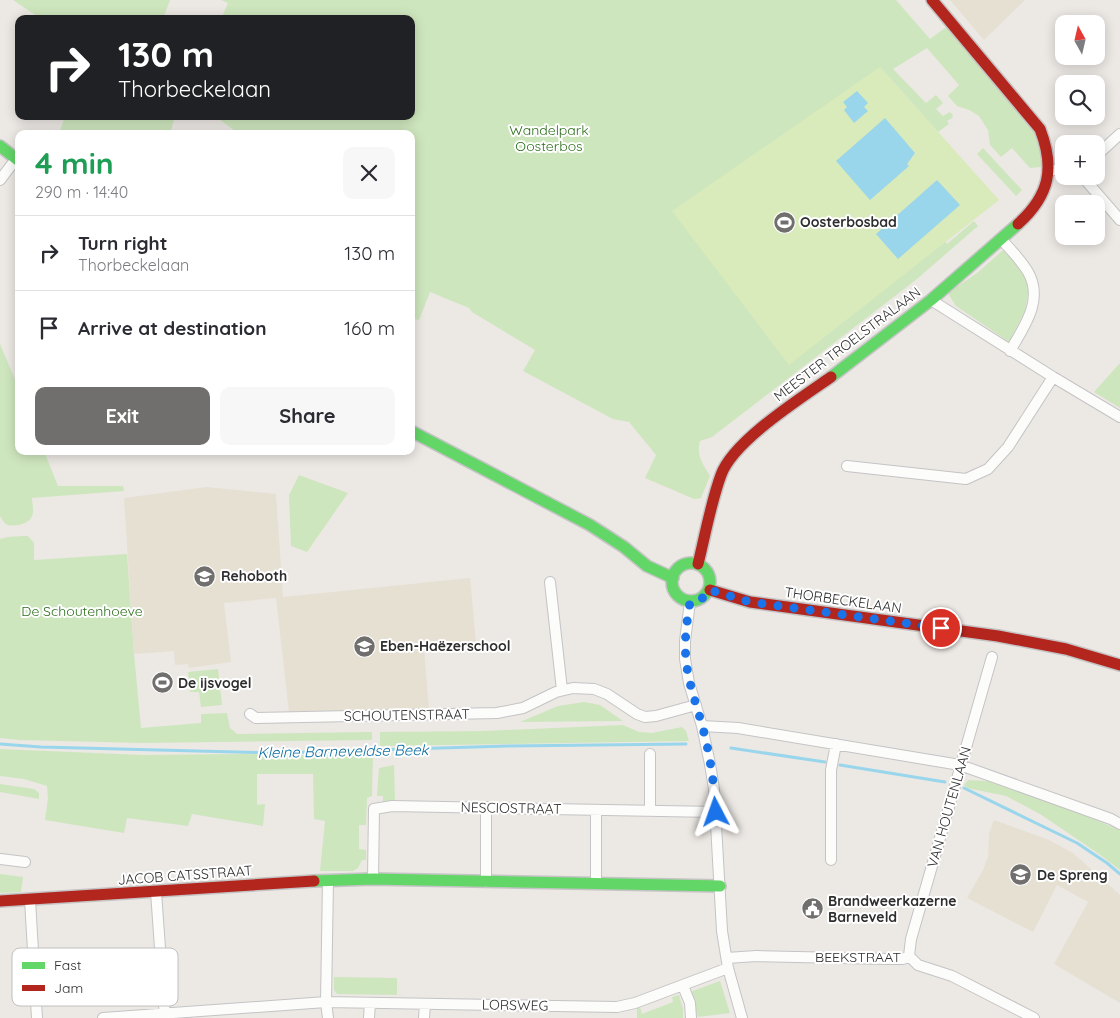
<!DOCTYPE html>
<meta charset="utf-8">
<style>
:root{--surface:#fff;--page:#f7f7f7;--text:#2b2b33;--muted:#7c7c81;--line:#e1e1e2;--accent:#706f6e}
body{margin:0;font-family:Quicksand,sans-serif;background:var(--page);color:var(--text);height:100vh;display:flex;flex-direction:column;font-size:19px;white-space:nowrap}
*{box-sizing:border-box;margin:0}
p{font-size:16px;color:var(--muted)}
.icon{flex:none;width:28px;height:28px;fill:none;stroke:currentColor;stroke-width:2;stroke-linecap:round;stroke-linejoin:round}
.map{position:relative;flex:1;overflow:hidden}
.panel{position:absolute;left:15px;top:130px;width:400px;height:325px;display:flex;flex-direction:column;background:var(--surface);border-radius:10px;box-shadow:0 2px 12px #0003}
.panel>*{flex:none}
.hud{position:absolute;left:15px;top:15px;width:400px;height:105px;border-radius:10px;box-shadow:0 2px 12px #0003;background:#202124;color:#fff;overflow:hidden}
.needle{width:32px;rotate:352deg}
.tools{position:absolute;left:1055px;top:15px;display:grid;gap:10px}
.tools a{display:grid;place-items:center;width:50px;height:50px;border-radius:10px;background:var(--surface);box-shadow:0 2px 12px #0003;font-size:25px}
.pin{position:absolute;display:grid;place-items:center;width:42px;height:42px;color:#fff;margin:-21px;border:2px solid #fff;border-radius:50%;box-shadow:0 1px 5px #0007}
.me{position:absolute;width:55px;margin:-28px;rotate:356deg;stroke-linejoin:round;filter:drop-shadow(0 0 4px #0008)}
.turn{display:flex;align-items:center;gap:18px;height:105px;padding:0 20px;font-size:22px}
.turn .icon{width:65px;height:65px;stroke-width:2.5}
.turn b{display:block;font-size:35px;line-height:42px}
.round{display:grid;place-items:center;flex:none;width:52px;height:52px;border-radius:10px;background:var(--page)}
.overview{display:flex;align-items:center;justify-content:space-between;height:85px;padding:0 20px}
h1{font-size:30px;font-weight:800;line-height:38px;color:#1e9e55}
.button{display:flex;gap:10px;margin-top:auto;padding:10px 20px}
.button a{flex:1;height:58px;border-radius:10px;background:var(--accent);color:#fff;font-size:20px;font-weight:800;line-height:58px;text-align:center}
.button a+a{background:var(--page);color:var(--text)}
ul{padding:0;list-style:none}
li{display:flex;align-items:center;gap:15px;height:75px;padding:0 20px;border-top:1px solid var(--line)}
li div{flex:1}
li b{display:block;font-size:19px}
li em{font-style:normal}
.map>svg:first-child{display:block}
</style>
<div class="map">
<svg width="1120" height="1018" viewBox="0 0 1120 1018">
<rect width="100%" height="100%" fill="#ece8e4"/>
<!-- education -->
<path fill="#e6e0d3" d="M950 0H1025L984 40Z
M207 487 276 494 283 597 470 578 476 643 424 649 429 709 289 712 276 598 224 603 231 662 189 668 188 664 175 665 174 651 134 654 124 498Z
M994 820 1049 840 1073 853 1120 895V1003L1054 964 1088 902 1057 885 1033 932 967 898 983 870 988 857 989 833Z"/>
<!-- green -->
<path fill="#cee6be" d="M13 0H170L163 19H41Z
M221 0H896L930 39 945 28H949L1035 130 1041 155V167L1030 168 1012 148 1001 157 990 145 988 130 979 116 969 110 957 106 948 96 959 85 927 48 893 69 926 103 936 95 943 103 936 109 943 116 950 112 953 115 952 118 947 121 949 124 938 132 880 67 941 237 947 244 974 221 978 226 917 279 712 437 700 441C696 456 703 464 710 476L701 498 694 499 645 478 656 455 629 422 613 419 523 371 535 350 472 312 469 308 430 292 419 320 411 318V134H239L215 116H411V19H221L228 3Z
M65 116H175L170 134H59Z
M983 148 1022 190 1016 196 977 154Z
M1005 250 1009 252 1026 279 1028 292 1025 311 1009 342 956 306 949 295V292L977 273 1002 251Z
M0 344 19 389V451H44L58 486H123L124 491 32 498C32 503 35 513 31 518 27 524 15 527 8 525 4 524 2 519 0 516Z
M1120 363V408L1094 392Z
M299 475 348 493 307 552 291 546 289 495Z
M23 536H28L34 543V560L127 554 134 654 141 728 201 723V714L227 713 230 728 237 734 368 732H372V740L143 743 19 740 0 738V539L8 537Z
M218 669 222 705 201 707 199 692H190L188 672Z
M584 702 600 705 623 721 520 722 558 706Z
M623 725 639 732 652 733 682 727 686 731 689 741 380 746V732L483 731Z
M0 749 143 755 246 754 373 756 372 796 367 798 366 825H359V849L366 850V860H362L358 868 353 871H320L325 821 314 819 313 774H257V805L265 804 263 826 192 814 188 826 127 818 124 833 45 820 48 798 47 786 24 779 0 776Z
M394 765 395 800 383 804V796H377L379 768Z
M968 780 988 781 1045 799 1120 830V870L1099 854 1040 814 1006 796 967 788 964 785Z
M0 784 34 789 39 793V799L0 792Z
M0 874 23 877 21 892 0 893Z
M334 977 397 978V995L337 994 334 990Z
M720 981 730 1013 698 1017 690 992Z
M679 995 683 1009V1018H637V1008L640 1007 642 1014 673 1002 672 997Z"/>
<!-- pitch -->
<path fill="#d9eabb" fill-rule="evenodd" d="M880 67 999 200 789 365 672 211ZM885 119 915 153 907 165Z"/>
<!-- water -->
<path fill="#99d6ec" d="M857 91 868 103 864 107 868 111 854 123 844 110 847 107 843 102Z
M885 118 915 153 907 164 909 166 870 200 836 161Z
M937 180 960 205 898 259 876 234Z"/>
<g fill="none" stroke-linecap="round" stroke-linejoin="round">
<!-- stream -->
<path stroke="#99d6ec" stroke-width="3" d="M0 744 41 747 273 753 508 746 686 744
M731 748 825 762
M840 765 945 782
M964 788 1077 843 1107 863 1120 874"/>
<defs>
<path id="street" d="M1096 156 1120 134
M1050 170H1064
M1082 176 1120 220
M0 180 16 159
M1001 239C1010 249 1021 260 1028 272 1044 300 1024 327 1010 351
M931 300 1053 377 1120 417
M847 466 966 479 988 469 1008 447 1053 377
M550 582 562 690
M690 602 685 641V659L689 683 702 726 710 764 714 789 722 931 728 968 742 1018
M250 714 256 718 497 713 523 708 556 692 573 688 594 689 607 694 637 714 645 717 656 716 696 705
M702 726 738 728 960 765 1111 819 1120 824
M596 810V884
M650 811V754
M0 859 25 862
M831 860V770L836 744
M373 879 374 809 392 806 716 812
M486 882V807
M156 892 165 1018
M30 900 37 1018
M909 956 911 939 992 657
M909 956 918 965 952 976 1034 1018
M727 958 756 956 889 959H903L909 956
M683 986 690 1003 691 1018
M103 1018 326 1002 617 1007 635 1003 728 968
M328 1018 326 1002 328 880
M369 1018 370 1003
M424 1018 425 1004"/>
<path id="fast" d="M0 146 19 161
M831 377 931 300 1018 224
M411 431 590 525 624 547 647 566 673 578
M672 582a19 19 0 1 1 38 0a19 19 0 1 1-38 0Z
M314 881 373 879 720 886"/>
<path id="jam" d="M932 0 1040 129C1055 168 1050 195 1018 224
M698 564C705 536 711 502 721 475 733 441 801 398 831 377
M710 590 750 602 998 636 1066 649 1120 665
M0 901 314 881"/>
</defs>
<!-- street casing -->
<use href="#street" stroke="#c5c4c5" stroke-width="12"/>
<!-- fast casing -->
<use href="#fast" stroke="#c5c4c5" stroke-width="14"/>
<!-- jam casing -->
<use href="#jam" stroke="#c5c4c5" stroke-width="14"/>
<!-- street -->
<use href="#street" stroke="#fcfcfb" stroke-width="10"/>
<!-- fast -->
<use href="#fast" stroke="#63d668" stroke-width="11"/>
<!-- jam -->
<use href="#jam" stroke="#b3261e" stroke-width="11"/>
</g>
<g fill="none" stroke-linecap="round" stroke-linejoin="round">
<!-- route -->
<path stroke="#1a73e8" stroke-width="9" stroke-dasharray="0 16.2" d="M716 812C714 783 710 754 702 725 696 703 688 682 686 659 684 640 687 621 690 602 700 601 704 598 710 590L750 602 941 628"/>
</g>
<!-- icons -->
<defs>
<symbol id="stadium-disc" viewBox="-11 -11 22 22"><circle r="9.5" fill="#706f6e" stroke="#fff"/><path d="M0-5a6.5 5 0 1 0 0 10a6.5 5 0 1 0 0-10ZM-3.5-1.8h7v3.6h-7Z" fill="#fff"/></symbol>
<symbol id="school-disc" viewBox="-11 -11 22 22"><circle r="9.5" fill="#706f6e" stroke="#fff"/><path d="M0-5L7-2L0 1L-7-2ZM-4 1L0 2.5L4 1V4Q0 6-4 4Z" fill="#fff"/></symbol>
<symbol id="civic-disc" viewBox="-11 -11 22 22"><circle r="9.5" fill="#706f6e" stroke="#fff"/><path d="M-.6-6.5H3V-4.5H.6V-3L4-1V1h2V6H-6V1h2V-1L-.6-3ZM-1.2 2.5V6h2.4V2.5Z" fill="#fff"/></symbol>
</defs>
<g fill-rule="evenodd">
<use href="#stadium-disc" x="772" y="210" width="25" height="25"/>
<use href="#school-disc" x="192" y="564" width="25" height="25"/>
<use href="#school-disc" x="352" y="634" width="25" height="25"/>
<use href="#stadium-disc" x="150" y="670" width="25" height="25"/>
<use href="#school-disc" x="1008" y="862" width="25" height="25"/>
<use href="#civic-disc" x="800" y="896" width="25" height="25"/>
</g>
<g text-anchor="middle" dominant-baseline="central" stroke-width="4" stroke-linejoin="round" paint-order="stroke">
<!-- park labels -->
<g font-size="14" fill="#2c6e1b" stroke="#fff">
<text x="549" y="130">Wandelpark<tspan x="549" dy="16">Oosterbos</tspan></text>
<text x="82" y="611">De Schoutenhoeve</text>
</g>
<!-- poi labels -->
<g font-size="14" font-weight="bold" fill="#2e2e2e" stroke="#fff" text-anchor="start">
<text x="800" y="222">Oosterbosbad</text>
<text x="221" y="576">Rehoboth</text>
<text x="380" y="646">Eben-Haëzerschool</text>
<text x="178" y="683">De ijsvogel</text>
<text x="1037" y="875">De Spreng</text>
<text x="828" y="901">Brandweerkazerne<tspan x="828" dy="16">Barneveld</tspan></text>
</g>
<!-- street labels -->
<g font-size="14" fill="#2e2e2e" stroke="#fff">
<text transform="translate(847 344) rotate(-37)">MEESTER TROELSTRALAAN</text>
<text transform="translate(843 600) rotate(8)">THORBECKELAAN</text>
<text transform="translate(407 715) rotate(-1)">SCHOUTENSTRAAT</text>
<text transform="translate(949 807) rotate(-74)">VAN HOUTENLAAN</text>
<text transform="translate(511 808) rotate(1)">NESCIOSTRAAT</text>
<text transform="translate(185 875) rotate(-4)">JACOB CATSSTRAAT</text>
<text x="858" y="957">BEEKSTRAAT</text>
<text transform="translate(515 1005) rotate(1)">LORSWEG</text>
</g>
<!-- water labels -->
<g font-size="15" font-style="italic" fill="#0d6fa3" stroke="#fff">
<text transform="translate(343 751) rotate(-1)">Kleine Barneveldse Beek</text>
</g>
</g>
<!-- legend -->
<rect x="12" y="948" width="166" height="58" rx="8" fill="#fff" stroke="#c0c0c0" stroke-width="1"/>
<rect x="22" y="962" width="23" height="7" fill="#63d668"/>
<rect x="22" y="985" width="23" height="6" fill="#b3261e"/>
<g font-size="14" fill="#2e2e2e">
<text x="54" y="970">Fast</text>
<text x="54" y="993">Jam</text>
</g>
</svg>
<div class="tools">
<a><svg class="needle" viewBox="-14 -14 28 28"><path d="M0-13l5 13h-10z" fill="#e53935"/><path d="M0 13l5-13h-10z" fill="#7c7c81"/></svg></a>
<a><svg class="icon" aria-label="search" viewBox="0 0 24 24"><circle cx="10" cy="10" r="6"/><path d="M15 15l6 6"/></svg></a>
<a>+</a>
<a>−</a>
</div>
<div class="pin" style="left:941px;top:628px;background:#d93025"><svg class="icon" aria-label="arrive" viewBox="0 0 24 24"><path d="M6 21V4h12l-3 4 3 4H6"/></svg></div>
<svg class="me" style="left:716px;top:812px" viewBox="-20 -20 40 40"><path d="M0-17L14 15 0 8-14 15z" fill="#1a73e8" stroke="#fff" stroke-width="4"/></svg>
<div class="hud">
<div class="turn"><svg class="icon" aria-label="right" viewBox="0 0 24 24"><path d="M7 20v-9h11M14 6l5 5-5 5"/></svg><div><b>130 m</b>Thorbeckelaan</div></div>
</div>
<section class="panel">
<div class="overview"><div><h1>4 min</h1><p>290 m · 14:40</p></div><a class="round"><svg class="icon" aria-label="close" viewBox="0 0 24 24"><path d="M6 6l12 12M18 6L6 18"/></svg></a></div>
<ul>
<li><svg class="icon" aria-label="right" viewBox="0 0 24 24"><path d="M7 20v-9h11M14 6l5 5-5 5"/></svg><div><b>Turn right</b><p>Thorbeckelaan</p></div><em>130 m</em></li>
<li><svg class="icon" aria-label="arrive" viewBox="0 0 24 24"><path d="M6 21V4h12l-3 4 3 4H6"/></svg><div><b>Arrive at destination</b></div><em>160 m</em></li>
</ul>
<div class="button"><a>Exit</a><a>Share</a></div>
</section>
</div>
